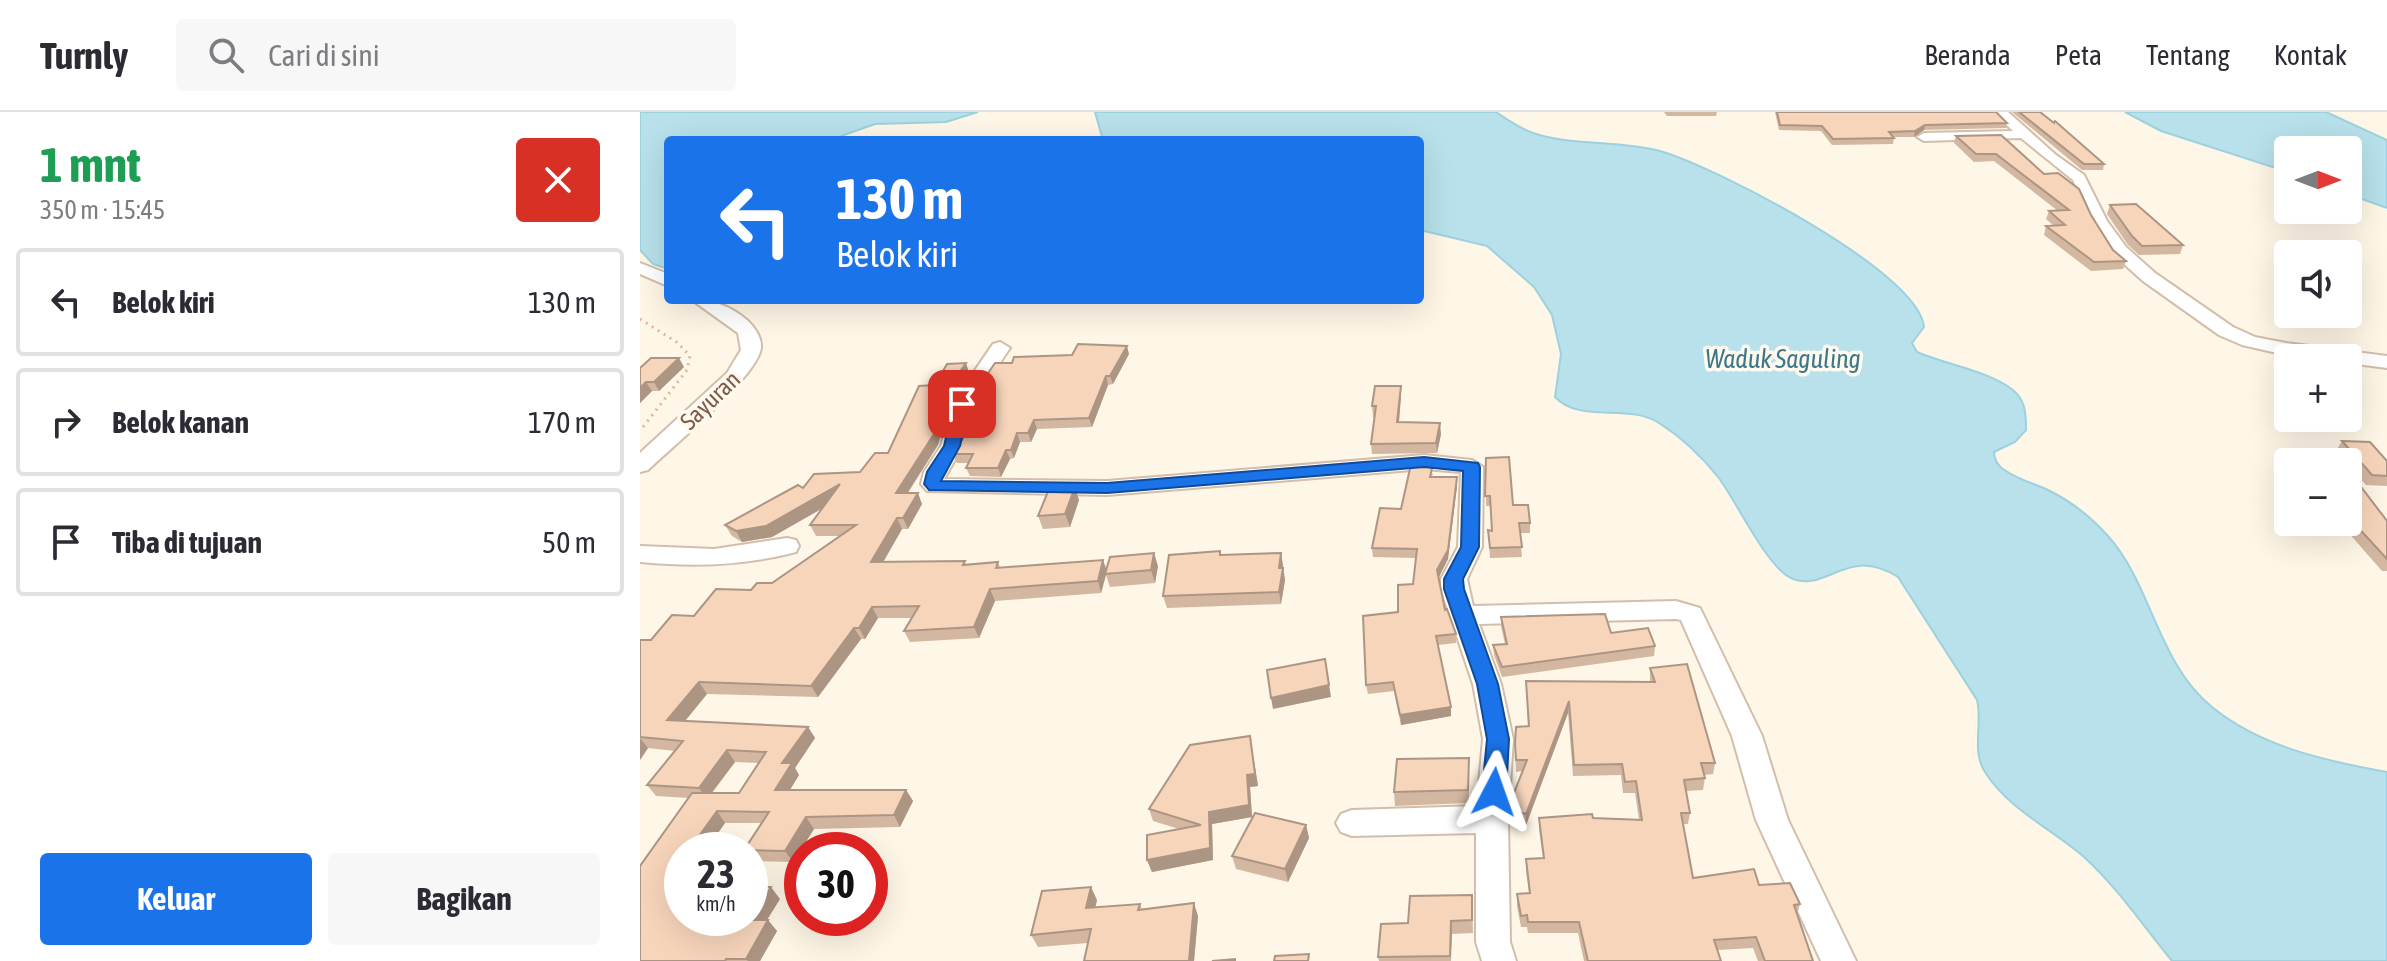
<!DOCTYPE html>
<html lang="id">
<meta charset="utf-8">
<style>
:root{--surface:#fff;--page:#f7f7f7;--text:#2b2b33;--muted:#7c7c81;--line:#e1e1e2;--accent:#1a73e8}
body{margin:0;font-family:"Asap Condensed",sans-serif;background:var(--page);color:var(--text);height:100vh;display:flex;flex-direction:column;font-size:30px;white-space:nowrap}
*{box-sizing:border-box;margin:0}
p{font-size:26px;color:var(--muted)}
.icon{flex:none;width:44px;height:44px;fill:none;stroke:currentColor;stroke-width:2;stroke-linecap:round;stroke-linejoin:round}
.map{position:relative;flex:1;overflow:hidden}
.details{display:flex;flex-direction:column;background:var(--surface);width:640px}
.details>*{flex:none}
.top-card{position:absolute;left:24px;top:24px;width:760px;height:168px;border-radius:8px;box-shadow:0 8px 32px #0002;background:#1a73e8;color:#fff;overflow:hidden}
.needle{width:52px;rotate:90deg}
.tools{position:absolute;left:1634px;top:24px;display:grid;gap:16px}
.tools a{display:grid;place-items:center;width:88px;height:88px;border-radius:8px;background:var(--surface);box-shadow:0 8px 32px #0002;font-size:40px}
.speed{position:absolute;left:24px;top:720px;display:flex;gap:16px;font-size:40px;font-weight:700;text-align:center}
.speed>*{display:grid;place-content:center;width:104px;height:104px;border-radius:50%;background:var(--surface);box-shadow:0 8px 32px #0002;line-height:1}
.speed small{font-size:20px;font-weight:400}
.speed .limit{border:12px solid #d22;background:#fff;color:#111}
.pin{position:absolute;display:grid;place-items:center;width:68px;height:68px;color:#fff;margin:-34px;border-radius:16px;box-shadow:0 4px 12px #0006}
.me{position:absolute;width:88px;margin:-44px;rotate:4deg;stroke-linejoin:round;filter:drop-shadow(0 0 6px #0008)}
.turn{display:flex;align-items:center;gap:28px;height:168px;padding:0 40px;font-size:36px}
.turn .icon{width:104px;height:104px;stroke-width:2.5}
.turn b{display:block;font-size:56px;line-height:68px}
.round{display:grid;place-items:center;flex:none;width:84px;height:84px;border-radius:8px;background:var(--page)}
.overview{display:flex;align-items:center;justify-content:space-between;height:136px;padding:0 40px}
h1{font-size:48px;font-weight:700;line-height:60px;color:#1e9e55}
.cta{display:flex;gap:16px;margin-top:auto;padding:16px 40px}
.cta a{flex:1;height:92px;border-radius:8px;background:var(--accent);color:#fff;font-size:32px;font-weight:700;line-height:92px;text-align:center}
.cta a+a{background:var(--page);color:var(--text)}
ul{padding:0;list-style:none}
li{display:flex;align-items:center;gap:24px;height:108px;margin:0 16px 12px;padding:0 24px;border:4px solid var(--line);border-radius:8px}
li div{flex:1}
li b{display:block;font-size:30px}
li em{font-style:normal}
header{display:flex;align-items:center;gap:48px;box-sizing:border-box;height:112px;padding:0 40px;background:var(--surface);border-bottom:2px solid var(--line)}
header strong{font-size:38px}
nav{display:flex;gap:44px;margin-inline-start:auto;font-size:28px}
.search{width:560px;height:72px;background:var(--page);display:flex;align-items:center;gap:20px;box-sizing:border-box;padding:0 28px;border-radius:8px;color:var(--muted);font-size:30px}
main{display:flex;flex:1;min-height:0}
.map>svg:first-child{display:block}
</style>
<header>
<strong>Turnly</strong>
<div class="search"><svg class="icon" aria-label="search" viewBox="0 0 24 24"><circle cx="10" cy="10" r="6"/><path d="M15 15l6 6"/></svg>Cari di sini</div>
<nav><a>Beranda</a><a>Peta</a><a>Tentang</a><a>Kontak</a></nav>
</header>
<main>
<section class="details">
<div class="overview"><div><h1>1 mnt</h1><p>350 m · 15:45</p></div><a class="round" style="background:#d93025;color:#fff"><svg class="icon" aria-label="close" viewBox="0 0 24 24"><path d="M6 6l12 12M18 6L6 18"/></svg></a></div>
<ul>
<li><svg class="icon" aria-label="left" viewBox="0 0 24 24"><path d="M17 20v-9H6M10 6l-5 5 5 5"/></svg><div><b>Belok kiri</b></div><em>130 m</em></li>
<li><svg class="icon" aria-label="right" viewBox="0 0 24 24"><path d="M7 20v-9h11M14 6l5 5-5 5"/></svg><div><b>Belok kanan</b></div><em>170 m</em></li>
<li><svg class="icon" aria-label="arrive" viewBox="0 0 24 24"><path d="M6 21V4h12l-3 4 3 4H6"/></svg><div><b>Tiba di tujuan</b></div><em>50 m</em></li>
</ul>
<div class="cta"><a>Keluar</a><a>Bagikan</a></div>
</section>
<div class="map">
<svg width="1747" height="849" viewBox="0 0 1747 849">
<rect width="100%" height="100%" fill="#fef6e6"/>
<!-- water -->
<path fill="#b8e1eb" stroke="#9dd1de" stroke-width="2" d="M0 0H338L306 10 235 12 190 28H28V157L13 152 0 138Z
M455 0H856C868 8 879 16 893 21 929 34 980 28 1020 39 1073 54 1279 159 1284 215L1272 231 1277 240C1304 252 1358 261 1377 282 1386 292 1386 305 1386 318L1375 330 1354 340C1354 348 1359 355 1366 359 1379 368 1396 372 1410 379 1432 390 1452 406 1468 424 1512 473 1517 550 1572 595 1621 635 1686 649 1747 660V849H1532C1504 815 1477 775 1444 745 1412 717 1368 697 1345 660 1331 639 1343 612 1337 588L1258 465C1207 433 1188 480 1153 467 1128 458 1096 388 1078 365 1062 345 1041 325 1019 311 989 291 940 312 915 285L921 242 912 203 894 175 847 134 780 118V28H463Z
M1485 0H1686L1747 28V96L1708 82V38H1648V60L1521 19Z"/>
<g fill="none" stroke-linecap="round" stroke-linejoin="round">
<defs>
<path id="street" d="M1353 0H1368L1416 43 1444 63 1467 109 1486 135 1515 161 1593 215 1615 225 1646 231 1747 244V256L1708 251V246L1646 243 1602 233 1579 223 1503 169 1474 143 1451 110 1433 68 1381 26 1284 29 1277 25 1284 21 1373 19Z
M0 151 28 162V174L0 162Z
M52 188C74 188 91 194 108 209 115 216 122 226 121 236 117 265 32 335 8 358L0 360V341L87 261 101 238 98 221Z
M360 230 370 236 332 292 323 334 304 367 467 369 784 343 832 348 843 355 842 435 827 467 833 494 1036 489 1060 496 1122 624 1148 708 1216 849H1181L1116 708 1092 624 1041 508 1036 507 839 512 861 572 873 627 868 707 870 830 876 849H842L836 830V721L712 724 701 720 696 711 701 702 712 698 837 694 843 627 833 572 801 477V467L818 435 821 360 784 357 467 383 287 379 281 372 284 360 301 334 312 292 353 232Z
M147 426 156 428 159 434 156 440C103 454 54 455 0 450V434L74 437Z"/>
</defs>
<!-- street casing -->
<use href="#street" stroke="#d2beaa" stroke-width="4"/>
<!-- path -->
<path stroke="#ddb89d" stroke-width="3" stroke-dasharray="2 5" stroke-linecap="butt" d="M0 207 38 231 50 244 47 258 0 319"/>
<!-- street -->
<use href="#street" fill="#fff" fill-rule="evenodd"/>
</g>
<!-- wall -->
<path fill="#d4b7a1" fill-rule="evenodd" d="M1024 0H1077L1076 4H1027Z
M1135 0H1356L1367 11 1366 16 1284 18 1274 25H1253L1254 26 1253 32 1192 33 1181 19 1139 18Z
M1372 0H1400L1464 52 1463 58H1442Z
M1361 23 1451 103 1473 138 1486 149 1483 157 1451 159 1404 123 1406 114H1414L1406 107 1409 99H1418L1354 49 1334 50 1314 31 1316 24Z
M1470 93 1543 133 1540 142 1499 143 1488 133 1467 102Z
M489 242 473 272 468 273 452 315 397 317 391 330H380L374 346 370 347 361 365 330 364 326 356 329 351H317L313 342Z
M11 246 44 255 19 279H12L0 291Z
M326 251 329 261 309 291 298 333 268 381 282 392 268 417H262L243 450 326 452 358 450 360 455 466 458 518 454 515 471 470 475 466 463 461 481 355 489 339 526 270 530 264 519 272 506H238L225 527H221L178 585 67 582 45 609 168 615 175 626 155 656 159 663 150 678H266L273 689 260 715 174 717 153 750 113 749 110 745V738L122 711H85L66 738H42V806L140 787 127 808 137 819 120 849H0L48 686 16 684 7 673 35 639 8 636 0 648V528H11L54 504 111 478 132 471 199 424H176L170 413 182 396 132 425 102 430 92 424 85 413 163 376 220 360 248 341 295 273ZM95 650 119 651 99 681H72Z
M761 274V284L759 310 801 322 797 341 732 342 731 332 735 305H733L732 294Z
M1702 329 1747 349V374L1726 373 1708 353V350H1705L1696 339Z
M846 346 873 393 890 411V421H880L882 445 850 446 848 418H852L850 394H846Z
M793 361 792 365H817V374L808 447 799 465 805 498 816 522V531L798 533 811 595V604L761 613 754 579 728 582 726 573 758 500 773 472 776 446 733 445 732 436 761 397Z
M439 388 430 415 403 417 398 404Z
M1747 409V459H1742L1707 419H1696L1688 410Z
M580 439 581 443 643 453 645 468 641 492 527 496 523 484Z
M861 505 971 521 1015 534 1014 544 862 565 854 543 853 533 865 532 861 514Z
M1010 556 1075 651 1073 662 1064 663 1065 666 1063 678 1046 679 1050 701 1048 712H1043L1053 766 1119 773 1160 792 1157 803 1173 849H1118L1113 836 1078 838 1081 849H944L938 821H888L887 815H881L877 794V782L889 781 886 759V747L903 746 899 717V706L999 707 995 681H983L981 663 933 664 928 601 886 713 871 709 872 686 882 659 876 660 875 632 888 614 886 569 1010 570Z
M610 624 618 674 610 675 612 705 572 712 573 748 512 760 507 748 539 717 513 709 509 697Z
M829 646V691L755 694 754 680Z
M666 713 669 726 648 770 596 757 592 744Z
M832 783 833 821 812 822 811 849H739L738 845 768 811Z
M457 788 455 796 500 792 502 798 558 804 554 849H444L448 831 398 835 391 823Z"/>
<!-- shaded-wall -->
<path fill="#ad9583" d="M1285 13 1284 18 1274 25 1275 19Z
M487 234 489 242 473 272 470 264Z
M39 246 44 255 19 279 14 270Z
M326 251 329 261 309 291 298 333 260 392 256 381 305 281Z
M466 264 468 273 452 315 449 306Z
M6 270 12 279 0 291V276Z
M761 274V284L758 320 757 310Z
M394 308 397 317 391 330 388 321Z
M800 311 801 322 797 341 796 331Z
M377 321 380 330 374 346 371 338Z
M366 338 370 347 361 365 358 356Z
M817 365V374L808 447 798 467 797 458Z
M200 372 206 383 132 425 102 430 96 419Z
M435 375 439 388 430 415 425 402Z
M278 381 282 392 268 417 263 406Z
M257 406 262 417 237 461 231 450Z
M514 441 518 454 515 471 511 458Z
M641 441 643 453 642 463 643 456 645 468 641 492 639 480V456Z
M463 448 467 459 461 481 458 469Z
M350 477 355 489 339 526 334 515Z
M232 495 238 506 225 527 219 516Z
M214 516 221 527 178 585 171 574Z
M685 547 691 585 633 597 631 586Z
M59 570 67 582 36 620 27 608Z
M929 589 928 601 886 713V702Z
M811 595V604L761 613 760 603Z
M168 615 175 626 155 656 159 663 143 689 135 678 142 651Z
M610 624 618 674 610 675 612 705 572 712 573 748 512 760 507 748 570 736 569 700 607 663Z
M0 626 8 636 0 648Z
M87 638 95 650 67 687 59 676Z
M266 678 273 689 260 715 254 703Z
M77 699 85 711 66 738H49Z
M166 705 174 717 153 750 145 739Z
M666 713 669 726 648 770 645 757Z
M131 775 140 787 120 819 111 808Z
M451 775 457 788 452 809 446 796Z
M554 791 558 804 554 849H549Z
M128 808 137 819 120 849H108L106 847Z
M811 809 812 822 810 849V844Z"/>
<!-- building -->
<path fill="#f7d5bb" stroke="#ad9583" stroke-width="2" d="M1137 0H1356L1367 11 1285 13 1275 19 1249 20 1254 26 1193 27 1182 14 1140 13Z
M1379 0H1400L1414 11 1415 9 1464 52H1444Z
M1361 23 1404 62 1418 61 1439 77 1451 103 1473 138 1486 149 1454 150 1406 114 1425 113 1409 99 1429 98 1356 42H1336L1316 24Z
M1496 92 1543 133 1502 134 1492 124 1470 93Z
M438 232 487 234 470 264H466L449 306 394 308 388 321H377L371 338H366L358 356H326L333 342H313L323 326 332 285 355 251H372L374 245 432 243Z
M11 246H39L14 270H6L0 276V256Z
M326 251 305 281 294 322 256 381H278L263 406H257L231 450 325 449 323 453 358 450 356 456 463 448 458 469 350 477 334 515 264 519 279 494 232 495 219 516H214L171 574 59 570 27 608 168 615 142 651H152L135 678H266L254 703 166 705 145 739 104 738 129 700 77 699 49 738H42V806H110V775H131L111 808H128L106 847H86L85 849H0V754L52 681H99L126 640 87 638 59 676 7 673 43 629 0 625V528H11L32 503 54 504 76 477 111 478 117 471H132L216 413H170L200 372 126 414 96 419 85 413 158 373 163 376 174 362 220 360 235 341H248L279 274 295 273 307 252Z
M735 274H761L757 310 800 311 796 331 731 332 736 294H732Z
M1702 329 1730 330 1747 349V364L1732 363Z
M869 345 873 393H888L890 411H879L882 435 850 436 848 418 852 419 850 384H845L846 346Z
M771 352H793L790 365H817L808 438 797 458 805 498 807 497 816 522 796 524 811 595 760 603 753 570 726 573 723 504 758 500V473L773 472 777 437 732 436 740 396 761 397Z
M1708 367H1715L1747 409V447L1713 410H1708Z
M435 375 425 402 398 404 409 377Z
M580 439V443L641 441 639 456H643L639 480 523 484 529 443Z
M514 441 511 458 465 462 470 445Z
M965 502 971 521 1008 516 1015 534 862 555 853 533 867 532 861 505Z
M685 547 689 573 631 586 627 558Z
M1047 552 1075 651H1061L1065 666 1044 668 1050 701H1041L1053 766 1114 757 1119 773 1150 771 1160 792 1154 793 1173 849H1125L1116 825 1074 828 1081 849H948L939 810H888L887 803 881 804 877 782 890 781 886 747 904 746 899 706 952 702 953 706 1002 708 996 669 985 670 982 652 934 653 929 589 886 702 871 698 872 686 887 648H876L875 632 876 615 889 614 886 569 1015 570 1010 556Z
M610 624 615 662 607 663 609 693 569 700 570 736 507 748V723L561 713 509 697 550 633Z
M829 646 828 678 754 680 757 647Z
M615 701 666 713 645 757 592 744Z
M451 775 446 796 500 792 498 798 554 791 549 849H444L451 817 391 823 402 779Z
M832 783V808L811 809 810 844 738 845 741 812 768 811 770 784Z
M669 842 668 849H634L635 844Z
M595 847V849H572Z"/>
<!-- route -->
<path fill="#1a73e8" stroke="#114b97" stroke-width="2" d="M322 287 330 292 320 334 301 369 467 371 784 345 838 351 840 355 839 435 823 467 824 477 858 572 869 627 866 680 862 687 854 690 846 687 842 680 847 627 837 572 804 477V467L821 435 823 359 784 355 467 381 289 378 284 372 287 360 304 334 314 292Z"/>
<g text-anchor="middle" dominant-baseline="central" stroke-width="7" stroke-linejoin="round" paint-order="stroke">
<!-- street labels -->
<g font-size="24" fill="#7b5c47" stroke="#fff9ef">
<text transform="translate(70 288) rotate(-44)">Sayuran</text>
</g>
<!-- water labels -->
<g font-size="26" font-style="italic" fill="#3b7989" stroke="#fff9ef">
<text x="1143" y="247">Waduk Saguling</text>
</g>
</g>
</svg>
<div class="tools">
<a><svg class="needle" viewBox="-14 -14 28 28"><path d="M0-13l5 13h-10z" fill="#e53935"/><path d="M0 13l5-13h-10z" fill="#7c7c81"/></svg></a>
<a><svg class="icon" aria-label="sound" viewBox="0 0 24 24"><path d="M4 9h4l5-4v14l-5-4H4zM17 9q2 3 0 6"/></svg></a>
<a>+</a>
<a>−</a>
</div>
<div class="speed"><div>23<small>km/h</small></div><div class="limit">30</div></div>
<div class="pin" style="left:322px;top:292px;background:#d93025"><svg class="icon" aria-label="arrive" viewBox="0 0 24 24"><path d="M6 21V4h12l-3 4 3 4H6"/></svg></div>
<svg class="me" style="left:854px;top:680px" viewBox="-20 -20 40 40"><path d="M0-17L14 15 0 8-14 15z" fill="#1a73e8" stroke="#fff" stroke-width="4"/></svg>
<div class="top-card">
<div class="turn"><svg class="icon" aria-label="left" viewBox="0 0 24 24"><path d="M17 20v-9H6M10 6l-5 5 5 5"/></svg><div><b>130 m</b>Belok kiri</div></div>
</div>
</div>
</main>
